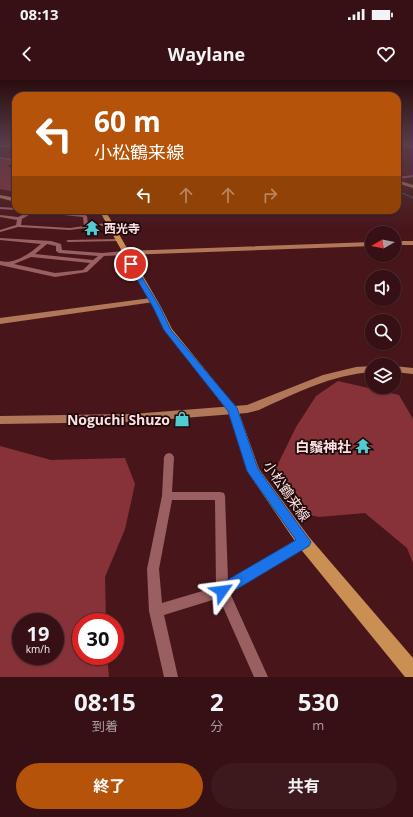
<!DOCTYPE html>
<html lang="ja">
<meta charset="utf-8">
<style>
:root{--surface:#361014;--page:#3d191d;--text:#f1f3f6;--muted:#aa9da0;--line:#503034;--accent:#b45309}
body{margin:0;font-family:"Open Sans","Noto Sans JP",sans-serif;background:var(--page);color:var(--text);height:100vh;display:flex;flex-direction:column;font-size:15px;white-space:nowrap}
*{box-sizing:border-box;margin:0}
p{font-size:13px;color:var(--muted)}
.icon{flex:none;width:22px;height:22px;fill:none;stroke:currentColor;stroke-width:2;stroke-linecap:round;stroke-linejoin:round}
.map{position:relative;height:597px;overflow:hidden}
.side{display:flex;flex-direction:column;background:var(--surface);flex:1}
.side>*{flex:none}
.banner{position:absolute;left:12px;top:12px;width:389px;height:122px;border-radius:12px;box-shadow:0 1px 3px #0004,0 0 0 1px var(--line);background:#b45309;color:#fff;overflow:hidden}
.needle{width:26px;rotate:261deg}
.buttons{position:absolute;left:365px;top:146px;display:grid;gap:8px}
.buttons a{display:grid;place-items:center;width:36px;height:36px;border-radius:50%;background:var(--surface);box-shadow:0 1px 3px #0004,0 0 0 1px var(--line);font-size:20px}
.speed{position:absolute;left:12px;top:533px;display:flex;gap:8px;font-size:20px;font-weight:700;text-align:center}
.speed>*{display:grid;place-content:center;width:52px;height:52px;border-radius:50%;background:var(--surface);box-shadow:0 1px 3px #0004,0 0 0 1px var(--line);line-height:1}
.speed small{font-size:10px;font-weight:400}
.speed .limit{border:6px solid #d22;background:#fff;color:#111}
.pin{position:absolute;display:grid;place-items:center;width:34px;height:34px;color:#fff;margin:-17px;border:2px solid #fff;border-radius:50%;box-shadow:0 1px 4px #0007}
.me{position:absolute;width:44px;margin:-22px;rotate:59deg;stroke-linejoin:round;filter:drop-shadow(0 0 3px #0008)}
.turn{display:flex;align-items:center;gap:14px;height:84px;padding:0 16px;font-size:18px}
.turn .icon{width:52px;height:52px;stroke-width:2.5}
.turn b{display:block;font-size:28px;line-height:34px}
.lanes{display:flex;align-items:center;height:38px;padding:0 16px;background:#0003;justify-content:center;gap:20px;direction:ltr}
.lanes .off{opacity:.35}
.eta{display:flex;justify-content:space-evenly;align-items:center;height:68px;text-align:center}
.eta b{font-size:24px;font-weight:700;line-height:28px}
.button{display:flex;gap:8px;margin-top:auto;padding:8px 16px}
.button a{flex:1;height:46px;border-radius:24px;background:var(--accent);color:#fff;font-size:16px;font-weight:700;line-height:46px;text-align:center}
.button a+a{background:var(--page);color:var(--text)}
.status{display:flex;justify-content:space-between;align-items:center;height:28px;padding:0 20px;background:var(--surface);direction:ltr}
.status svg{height:11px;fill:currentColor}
header{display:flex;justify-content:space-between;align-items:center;height:52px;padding:0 16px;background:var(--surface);font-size:18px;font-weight:700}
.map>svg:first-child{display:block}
</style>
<div class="status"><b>08:13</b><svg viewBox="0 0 49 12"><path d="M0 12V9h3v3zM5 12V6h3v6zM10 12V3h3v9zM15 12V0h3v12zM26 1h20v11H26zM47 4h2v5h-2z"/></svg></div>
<header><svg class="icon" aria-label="back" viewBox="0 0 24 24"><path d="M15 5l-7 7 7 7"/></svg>Waylane<svg class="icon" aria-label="heart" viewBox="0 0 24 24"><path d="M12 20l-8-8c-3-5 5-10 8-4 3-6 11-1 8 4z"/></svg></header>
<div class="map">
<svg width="413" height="597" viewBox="0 0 413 597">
<rect width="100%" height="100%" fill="#48161a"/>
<!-- green -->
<path fill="#873239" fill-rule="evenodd" d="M0 79 16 80V84L7 85 11 89H16V112L0 109Z
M338 301 399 315 413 339V483L407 468 365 433 319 437 305 434 276 388 296 347 316 316Z
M0 366 51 380 125 378 135 404 125 449 105 497 106 542H81V576H107L109 597H0ZM21 542H55V576H21Z"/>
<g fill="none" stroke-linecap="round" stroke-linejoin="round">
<!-- stream -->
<path stroke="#286668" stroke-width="1" d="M397 112 401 113
M402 113 413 118"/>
<!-- canal -->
<path fill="#286668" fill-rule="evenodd" d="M409 64 413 66V68L404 64Z"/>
<!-- street -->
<path fill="#9a5f60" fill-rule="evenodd" d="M0 77 16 79V81L0 79Z
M413 95V97L397 99V97Z
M0 127 16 128V130H17H16L0 129Z
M19 130H35L85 135 87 136 88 145 109 143 111 144 109 145 70 150 18 147 0 152V150L16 145 17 140 0 137V135L18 137 28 132ZM34 132 83 137 84 146 70 148 21 145 22 139Z
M0 158 51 161 61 164 62 170 102 173 125 171 128 173 125 175 104 176 87 192 55 197 0 185V181C15 185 30 173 41 164L0 160ZM47 164 56 166V171L59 173 98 176 93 180 35 174ZM31 177 90 183 83 190 55 193 14 184Z
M118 159H120V161L68 162 66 161 68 160Z
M169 373 172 374 174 377 172 412H220L224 413 225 416 228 500 300 458 304 457 308 458 310 462 308 466 230 513 268 597H254L219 518 164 535 178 597H164L149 531 147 489 162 416 164 377 166 374ZM172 420H215L216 507 162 523 159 489Z"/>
<!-- secondary -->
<path fill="#b17759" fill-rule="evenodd" d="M401 64 413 67V69L401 65Z
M397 100 413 105V108L397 103Z
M0 115 16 118V122L0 118Z
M394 161H413V165H394Z
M372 162V166L125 175 122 173 125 171Z
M151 218 155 220 154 222 0 244V238Z
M372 286V292C331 295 296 313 259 330L247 333 132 342 0 344V336L132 334 247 325 323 295 356 287Z
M394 286 413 288V294L394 292Z"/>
<!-- primary -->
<path fill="#c98f53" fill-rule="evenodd" d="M0 64 16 67V69L0 66Z
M99 130H105L161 227 172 249 238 330 259 389 309 457 413 578V597H405L299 467 249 394 228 331 164 250 153 227Z"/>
</g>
<!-- sky -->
<linearGradient id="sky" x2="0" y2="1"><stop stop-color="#280c0e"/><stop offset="0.43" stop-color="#583c49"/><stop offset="1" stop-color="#583c49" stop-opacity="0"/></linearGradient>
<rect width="413" height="148" fill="url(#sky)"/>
<!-- route -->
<path fill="#1a73e8" stroke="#114b97" d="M129 183 134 184 160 227 171 250 237 328 258 389 311 462 309 466 222 518 217 516 215 511 217 506 296 460 247 391 228 331 164 250 153 227 128 184Z"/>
<!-- icons -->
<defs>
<symbol id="temple-bare" viewBox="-9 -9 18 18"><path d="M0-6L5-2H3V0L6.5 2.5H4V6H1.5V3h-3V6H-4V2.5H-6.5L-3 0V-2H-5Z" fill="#51ccd1" stroke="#200a0b" stroke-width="2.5" paint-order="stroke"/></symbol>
<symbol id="shop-bare" viewBox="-9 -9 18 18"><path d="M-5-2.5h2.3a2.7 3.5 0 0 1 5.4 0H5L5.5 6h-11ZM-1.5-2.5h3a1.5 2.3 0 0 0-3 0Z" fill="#51ccd1" stroke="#200a0b" stroke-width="2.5" paint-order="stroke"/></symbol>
</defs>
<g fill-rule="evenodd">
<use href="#temple-bare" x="81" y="137" width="22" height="22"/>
<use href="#shop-bare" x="171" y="328" width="22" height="22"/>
<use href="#temple-bare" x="352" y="355" width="22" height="22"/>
</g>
<g text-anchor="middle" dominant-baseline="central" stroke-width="3.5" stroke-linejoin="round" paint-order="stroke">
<!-- far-poi labels -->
<g font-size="12" font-weight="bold" fill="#fce1e0" stroke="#200a0b" text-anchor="start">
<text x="104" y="148">西光寺</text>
</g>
<!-- poi labels -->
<g font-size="14" font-weight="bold" fill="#fce1e0" stroke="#200a0b" text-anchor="end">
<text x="170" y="339">Noguchi Shuzo</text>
<text x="351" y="366">白鬚神社</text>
</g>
<!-- street labels -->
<g font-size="14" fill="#fce1e0" stroke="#200a0b">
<text transform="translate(287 411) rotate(55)">小松鶴来線</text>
</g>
</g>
</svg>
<div class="buttons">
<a><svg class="needle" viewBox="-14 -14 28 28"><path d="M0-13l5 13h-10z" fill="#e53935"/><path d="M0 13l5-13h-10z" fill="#aa9da0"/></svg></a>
<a><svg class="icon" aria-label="sound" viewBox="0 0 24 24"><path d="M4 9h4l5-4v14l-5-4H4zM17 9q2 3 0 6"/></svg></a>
<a><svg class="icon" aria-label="search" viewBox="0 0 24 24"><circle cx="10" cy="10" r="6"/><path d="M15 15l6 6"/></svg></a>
<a><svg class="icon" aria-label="layers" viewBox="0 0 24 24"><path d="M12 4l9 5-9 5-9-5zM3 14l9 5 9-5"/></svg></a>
</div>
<div class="speed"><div>19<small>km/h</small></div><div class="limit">30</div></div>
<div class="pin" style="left:131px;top:184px;background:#d93025"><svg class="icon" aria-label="arrive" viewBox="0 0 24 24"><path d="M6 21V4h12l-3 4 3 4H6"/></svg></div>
<svg class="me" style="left:222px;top:511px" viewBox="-20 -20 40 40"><path d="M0-17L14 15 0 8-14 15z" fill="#1a73e8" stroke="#fff" stroke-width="4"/></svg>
<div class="banner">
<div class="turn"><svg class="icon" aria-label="left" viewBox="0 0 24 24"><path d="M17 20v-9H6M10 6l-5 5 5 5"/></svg><div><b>60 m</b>小松鶴来線</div></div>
<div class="lanes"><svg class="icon" aria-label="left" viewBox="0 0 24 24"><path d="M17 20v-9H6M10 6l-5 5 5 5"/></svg><svg class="icon off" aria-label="ahead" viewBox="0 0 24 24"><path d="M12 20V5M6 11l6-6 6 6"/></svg><svg class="icon off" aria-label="ahead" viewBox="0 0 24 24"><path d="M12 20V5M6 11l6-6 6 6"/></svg><svg class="icon off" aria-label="right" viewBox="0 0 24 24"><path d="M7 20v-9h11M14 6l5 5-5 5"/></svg></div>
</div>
</div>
<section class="side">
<div class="eta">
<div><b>08:15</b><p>到着</p></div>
<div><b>2</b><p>分</p></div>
<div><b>530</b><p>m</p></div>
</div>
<div class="button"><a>終了</a><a>共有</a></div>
</section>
